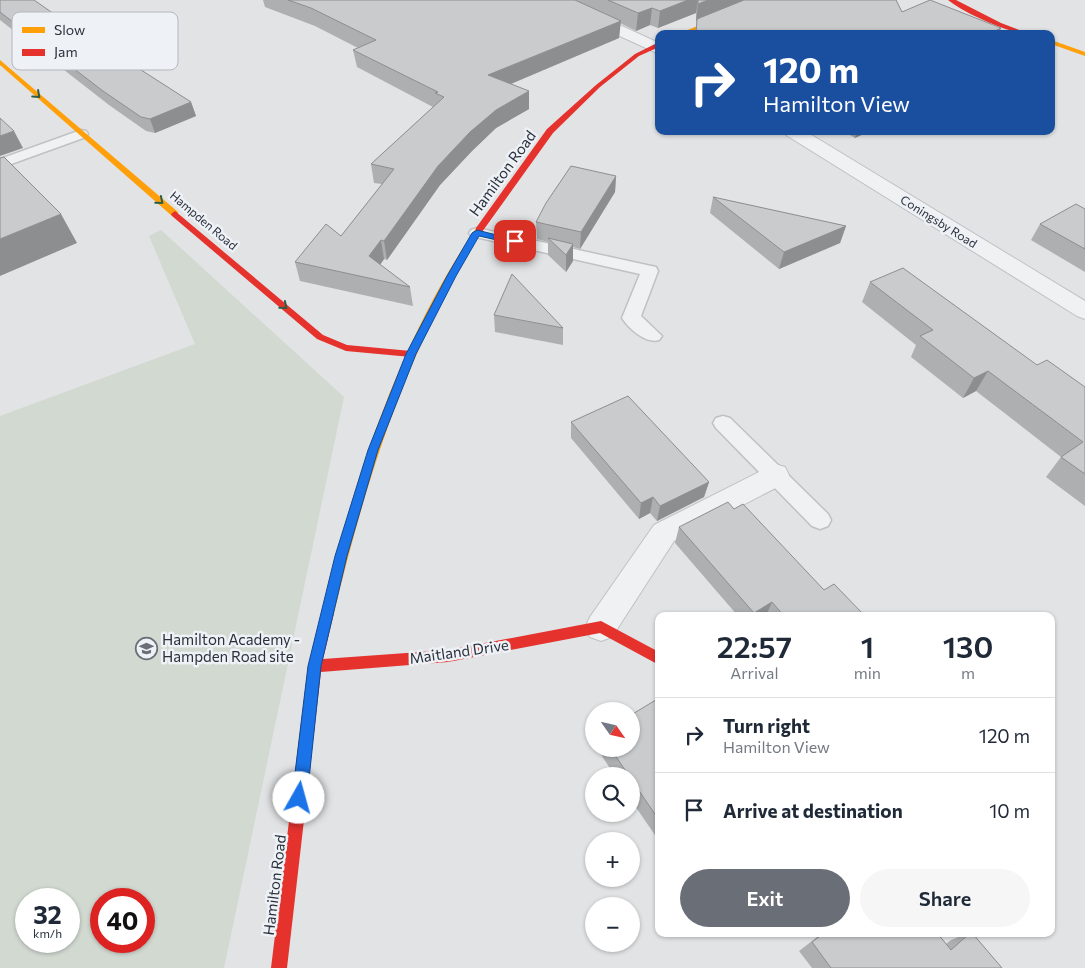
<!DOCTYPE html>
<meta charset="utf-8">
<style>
:root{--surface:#fff;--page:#f6f6f7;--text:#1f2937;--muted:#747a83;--line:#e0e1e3;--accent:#6a6f77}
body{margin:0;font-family:Commissioner,sans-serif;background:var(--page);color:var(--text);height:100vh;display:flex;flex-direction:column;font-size:19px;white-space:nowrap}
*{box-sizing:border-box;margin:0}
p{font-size:16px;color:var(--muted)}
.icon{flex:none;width:28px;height:28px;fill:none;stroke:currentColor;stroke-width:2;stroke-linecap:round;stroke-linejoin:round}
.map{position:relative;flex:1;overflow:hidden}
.panel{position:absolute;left:655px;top:612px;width:400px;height:325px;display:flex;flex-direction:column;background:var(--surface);border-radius:10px;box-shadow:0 1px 4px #0004}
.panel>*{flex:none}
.hud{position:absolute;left:655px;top:30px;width:400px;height:105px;border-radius:10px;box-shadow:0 1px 4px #0004;background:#1a4fa0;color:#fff;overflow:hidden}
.needle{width:32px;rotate:124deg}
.fabs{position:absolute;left:585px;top:702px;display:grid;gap:10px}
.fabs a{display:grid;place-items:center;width:55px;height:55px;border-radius:50%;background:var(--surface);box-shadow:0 1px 4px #0004;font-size:25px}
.speed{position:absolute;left:15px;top:888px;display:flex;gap:10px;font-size:25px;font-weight:700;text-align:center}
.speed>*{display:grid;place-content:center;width:65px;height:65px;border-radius:50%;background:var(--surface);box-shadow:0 1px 4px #0004;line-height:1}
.speed small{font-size:12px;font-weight:400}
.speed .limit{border:8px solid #d22;background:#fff;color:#111}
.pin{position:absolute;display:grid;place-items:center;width:42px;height:42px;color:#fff;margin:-21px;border-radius:10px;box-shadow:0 2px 8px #0006}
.me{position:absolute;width:55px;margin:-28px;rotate:7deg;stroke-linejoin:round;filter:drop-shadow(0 0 4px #0008)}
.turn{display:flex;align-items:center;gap:18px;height:105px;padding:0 25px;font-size:22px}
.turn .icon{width:65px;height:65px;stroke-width:2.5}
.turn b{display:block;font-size:35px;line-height:42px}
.eta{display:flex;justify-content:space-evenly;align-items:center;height:85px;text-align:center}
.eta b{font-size:30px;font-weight:600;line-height:35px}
.action{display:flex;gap:10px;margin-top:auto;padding:10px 25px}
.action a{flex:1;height:58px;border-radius:30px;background:var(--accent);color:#fff;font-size:20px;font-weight:600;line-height:58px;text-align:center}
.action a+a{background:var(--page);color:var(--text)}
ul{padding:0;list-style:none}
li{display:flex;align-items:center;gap:15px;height:75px;padding:0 25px;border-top:1px solid var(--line)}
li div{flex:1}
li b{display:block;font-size:19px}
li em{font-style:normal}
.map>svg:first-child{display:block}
</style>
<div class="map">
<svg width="1085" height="968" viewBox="0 0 1085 968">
<rect width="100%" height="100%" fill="#e1e3e5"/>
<!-- green -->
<path fill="#d1d9d1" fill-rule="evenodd" d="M161 230 344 397 224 968H0V416L195 344 149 236ZM26 899H69V941H26ZM101 899H144V941H101Z"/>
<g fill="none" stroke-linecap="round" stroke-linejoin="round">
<defs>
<path id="lane" d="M81 130 86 131 88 134 86 137 0 168V159Z
M477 228 656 267 658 271 641 316 662 336 659 340C646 344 629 329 622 318L640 274 471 236 469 233 471 230Z
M723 416 730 418 828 514 831 520 828 526 820 529 812 526 716 428 713 423 716 418Z"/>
<path id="street" d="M546 0H565L659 43V54L548 3Z
M783 131H805L1085 301V319L1077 316 786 135Z
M775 464 785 467 789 475 785 483 674 541 612 637 601 641 590 637 585 627 590 617 654 525Z"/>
</defs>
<!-- lane casing -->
<use href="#lane" stroke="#bfc1c3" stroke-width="3"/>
<!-- street casing -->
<use href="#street" stroke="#bfc1c3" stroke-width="2"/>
<!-- lane -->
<use href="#lane" fill="#eff1f2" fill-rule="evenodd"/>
<!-- street -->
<use href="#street" fill="#eff1f2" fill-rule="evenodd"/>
<!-- slow -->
<path fill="#ff9f0a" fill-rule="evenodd" d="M761 0H769L687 34H678Z
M1051 40 1085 52V56L1051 44Z
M0 60 178 212V216H172L0 65Z
M479 227 483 230C408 345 366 480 334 613L332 617 328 619 324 617 322 613C354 480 398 343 476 228Z"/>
<!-- jam -->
<path fill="#e5322d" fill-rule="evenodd" d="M948 0H956L1001 23 1030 34C1010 34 964 13 948 0Z
M659 42V47L639 56 600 87 553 133 482 232H476V228L547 129 596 85 635 54Z
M175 211 323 335 347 345 411 351 416 354 411 357 346 351 317 339 172 216 171 214Z
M328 607 332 609 334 613 323 659 448 650 601 621 659 652V665L600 633 448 662 321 672 287 968H271L308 666 322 613 324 609Z"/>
</g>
<!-- wall -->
<path fill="#adafb0" d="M0 0 120 60 191 102 196 116 155 133 146 131 109 105 0 20Z
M263 0H896L902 12 999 34H695L697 20 696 21V13L658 28 650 25 636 31 620 23 619 38 511 84 529 109 496 128 472 151 440 185 387 260 384 259 380 265 410 287 413 306 300 281 295 262 341 236 382 184 374 183 371 164 433 107 357 67 353 50 358 48 315 26 265 7Z
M843 131H870L855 138Z
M616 176 615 192 580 249 573 247V261L566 272 548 255V242L537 239 536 222Z
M713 197 846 226 840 243 779 269 710 213Z
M1085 209V272L1031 240 1040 224Z
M870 282 1037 365 1085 387V506L1046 477 1061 457 976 391 963 398 911 357 916 345 862 302Z
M494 315 563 328V345L495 332Z
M571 422 709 482 704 497 657 521 650 513 639 519 571 438Z
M734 509 824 590 865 616H738L675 543 679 527Z
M659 698V841L631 800V776H615L598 750V749H631Z
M821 934H938L946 944 951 940 966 934H973L1002 968H812L799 951Z"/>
<!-- shaded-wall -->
<path fill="#8d8e90" d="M688 0H698L696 13 658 28 660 11Z
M708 0H748L696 21 698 4Z
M652 8 650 25 636 31 638 13Z
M621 21 619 38 489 93 488 75Z
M1001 28 999 34H989Z
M529 91V109L496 128 472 151 440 185 387 260 384 241 438 166 470 132 496 110Z
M191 102 196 116 155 133 150 119Z
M14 131 23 148 0 156V136Z
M857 131H870L855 138Z
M616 176 615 192 580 249 581 232Z
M61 214 77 243 0 276V239Z
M846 226 840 243 779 269 784 252Z
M381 240 384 259 373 275 369 256Z
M573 244V261L566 272V255Z
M988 371 976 391 963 398 974 378Z
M709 482 704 497 657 521 660 506Z
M653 497 650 513 639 519 641 503Z
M772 602 766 616H752L754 613Z"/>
<!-- building -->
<path fill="#c9cbcd" stroke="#8d8e90" d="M0 0H34L120 60 124 59 191 102 150 119 141 117 103 91 0 12Z
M288 0H575L621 21 488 75 529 91 496 110 470 132 438 166 384 241 381 240 369 256 410 287 295 262 326 224 341 236 394 169 371 164 444 97 435 93 438 92 353 50 376 40 311 8Z
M608 0H688L660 11 652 8 638 13Z
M698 0H708L698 4Z
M744 0H896L902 12 930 0 1001 28 989 34H696L697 19Z
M0 118 14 131 0 136Z
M4 157 61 214 0 239V158Z
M571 166 616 176 581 232 536 222 546 203Z
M713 197 846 226 784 252Z
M1076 204 1085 209V249L1040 224Z
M548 238 573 244 566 255Z
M903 268 1037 365 1047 360 1085 387V474L1061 457 1083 442 988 371 974 378 920 336 933 330 870 282Z
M512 274 563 328 494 315Z
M628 396 709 482 660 506 653 497 641 503 571 422Z
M728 502 734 509 743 504 824 590 834 584 865 616H784L772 602 754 613 679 527Z
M659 698V820L631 779V776H629L611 749H631V715Z
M823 934H938L951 950 969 934H973L1002 968H831L812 942Z"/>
<!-- one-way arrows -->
<defs><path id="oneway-chevron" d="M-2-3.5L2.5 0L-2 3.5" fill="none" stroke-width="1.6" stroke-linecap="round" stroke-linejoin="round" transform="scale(1.25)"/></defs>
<g stroke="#2c5e45">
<use href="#oneway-chevron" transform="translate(37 95) rotate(42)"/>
<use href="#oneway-chevron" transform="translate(160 201) rotate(40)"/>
<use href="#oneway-chevron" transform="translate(284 306) rotate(40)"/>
</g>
<!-- route -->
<path fill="#1a73e8" stroke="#114b97" d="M477 230 520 241 515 244 479 236 456 276 416 354 378 450 347 556 321 666 307 798 305 803 299 805 294 803 292 798 308 666 335 556 368 450 406 354 447 276 472 233Z"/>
<!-- icons -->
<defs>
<symbol id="school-ring" viewBox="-11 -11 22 22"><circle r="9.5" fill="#eef1f5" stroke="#6a6f77" stroke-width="1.5"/><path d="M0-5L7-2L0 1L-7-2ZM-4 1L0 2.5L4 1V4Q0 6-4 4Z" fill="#6a6f77"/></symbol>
</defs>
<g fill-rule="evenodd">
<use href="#school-ring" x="134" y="636" width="25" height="25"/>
</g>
<g text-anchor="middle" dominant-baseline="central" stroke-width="5" stroke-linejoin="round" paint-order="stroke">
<!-- far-street labels -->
<g font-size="12" fill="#2a303c" stroke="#eef1f5">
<text transform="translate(204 220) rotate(40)">Hampden Road</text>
<text transform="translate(939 221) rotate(32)">Coningsby Road</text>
</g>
<!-- street labels -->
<g font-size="15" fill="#2a303c" stroke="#eef1f5">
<text transform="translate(502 173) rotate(-54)">Hamilton Road</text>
<text transform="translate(459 651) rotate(-8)">Maitland Drive</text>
<text transform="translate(274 885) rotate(-83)">Hamilton Road</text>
</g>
<!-- poi labels -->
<g font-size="15" fill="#2a303c" stroke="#eef1f5" text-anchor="start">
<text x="162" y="639">Hamilton Academy -<tspan x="162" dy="17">Hampden Road site</tspan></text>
</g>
</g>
<!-- legend -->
<rect x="12" y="12" width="166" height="58" rx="8" fill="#eef1f5" stroke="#b3b7be" stroke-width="1"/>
<rect x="22" y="27" width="23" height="6" fill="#ff9f0a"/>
<rect x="22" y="49" width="23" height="7" fill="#e5322d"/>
<g font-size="14" fill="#2a303c">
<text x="54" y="35">Slow</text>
<text x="54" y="57">Jam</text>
</g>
</svg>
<div class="fabs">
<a><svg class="needle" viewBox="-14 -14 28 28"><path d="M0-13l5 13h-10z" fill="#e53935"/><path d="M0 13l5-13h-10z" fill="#747a83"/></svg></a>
<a><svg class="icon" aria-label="search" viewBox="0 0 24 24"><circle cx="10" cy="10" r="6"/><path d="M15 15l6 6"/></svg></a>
<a>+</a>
<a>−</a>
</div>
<div class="speed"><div>32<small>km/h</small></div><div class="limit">40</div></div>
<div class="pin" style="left:515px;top:241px;background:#d93025"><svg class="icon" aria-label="arrive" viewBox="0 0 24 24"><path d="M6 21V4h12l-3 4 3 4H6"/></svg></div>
<svg class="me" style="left:299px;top:798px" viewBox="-20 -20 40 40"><circle r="19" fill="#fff"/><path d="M0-13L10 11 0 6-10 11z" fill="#1a73e8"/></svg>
<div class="hud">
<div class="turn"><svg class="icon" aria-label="right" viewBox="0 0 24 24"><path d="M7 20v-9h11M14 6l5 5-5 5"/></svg><div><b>120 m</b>Hamilton View</div></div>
</div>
<section class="panel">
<div class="eta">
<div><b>22:57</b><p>Arrival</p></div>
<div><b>1</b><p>min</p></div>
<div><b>130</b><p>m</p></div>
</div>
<ul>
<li><svg class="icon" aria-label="right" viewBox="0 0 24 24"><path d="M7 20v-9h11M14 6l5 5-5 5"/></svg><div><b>Turn right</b><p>Hamilton View</p></div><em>120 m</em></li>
<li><svg class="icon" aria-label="arrive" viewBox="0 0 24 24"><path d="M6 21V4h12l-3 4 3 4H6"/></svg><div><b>Arrive at destination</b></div><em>10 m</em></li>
</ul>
<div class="action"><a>Exit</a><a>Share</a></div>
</section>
</div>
